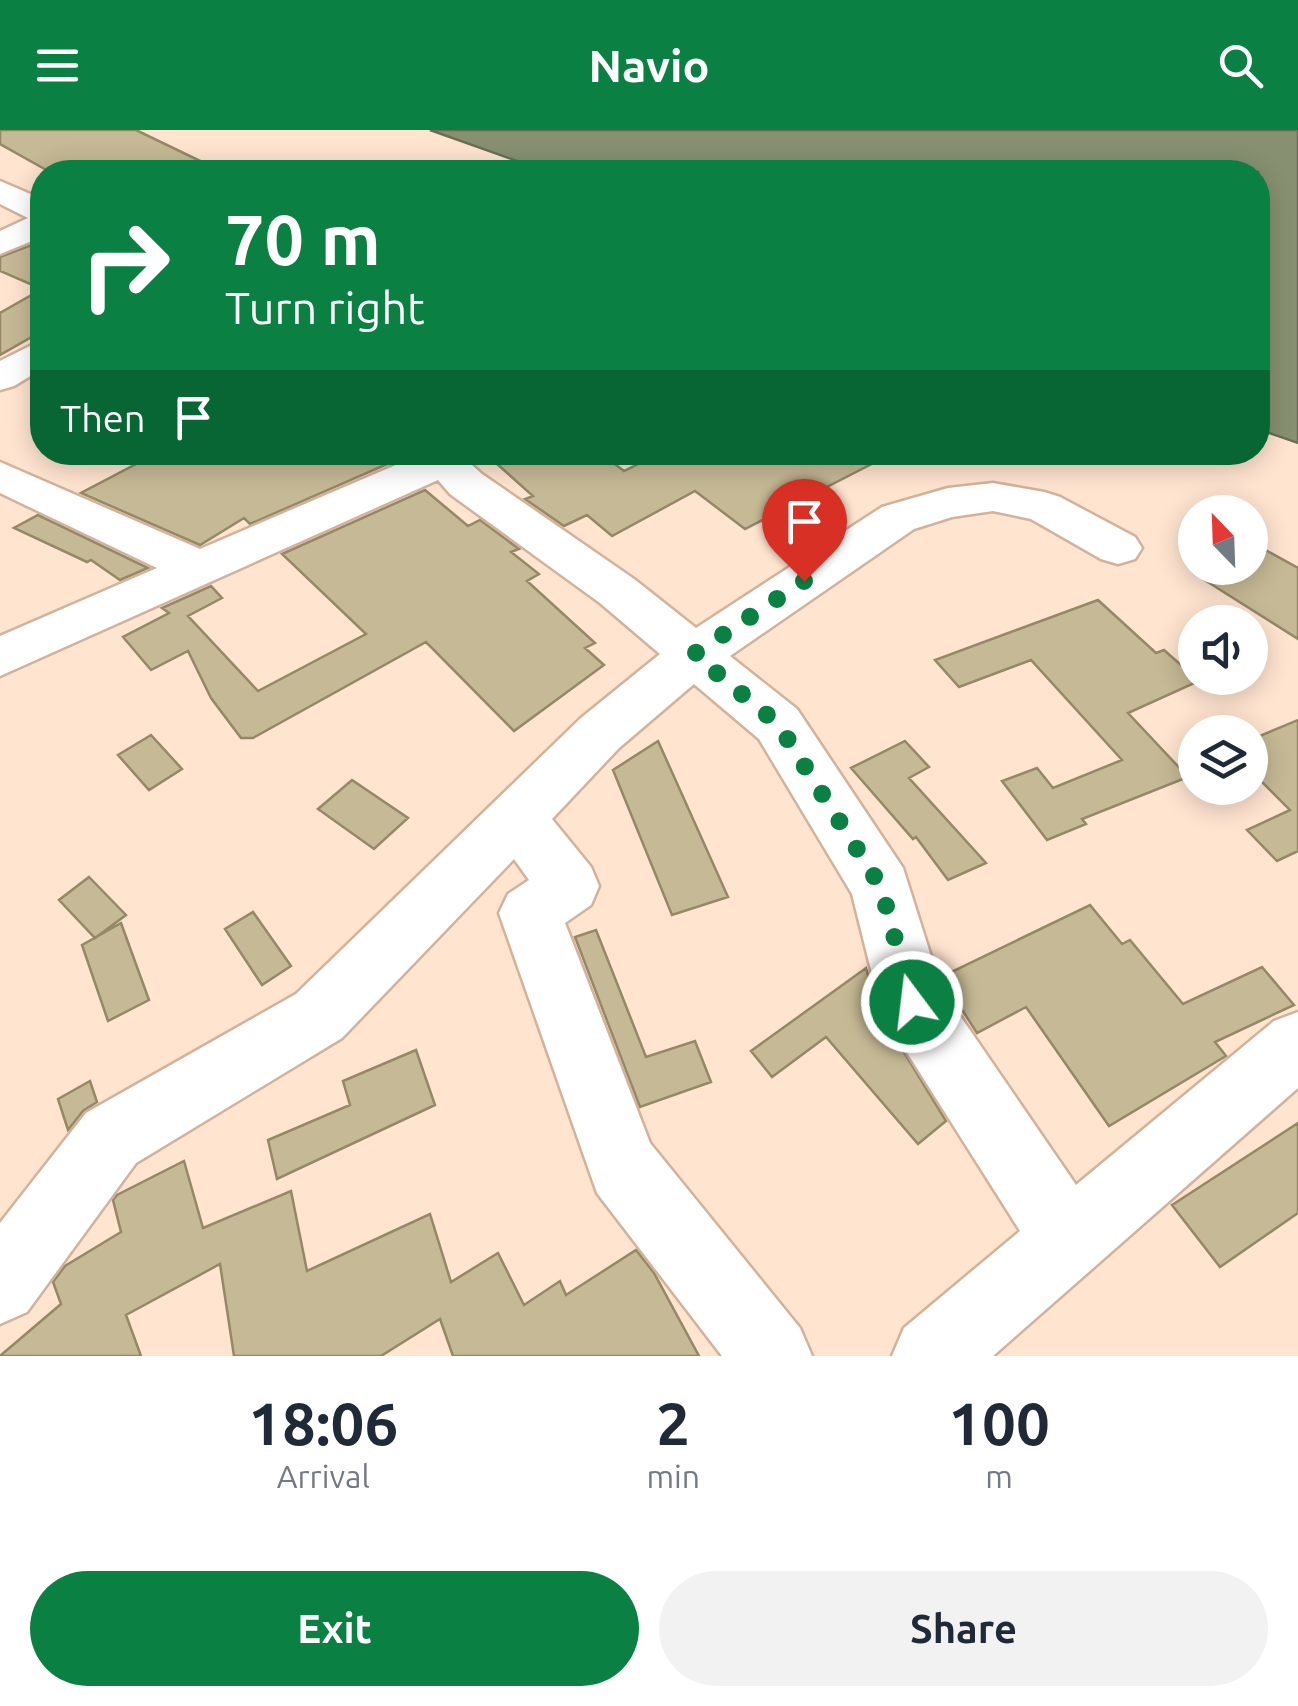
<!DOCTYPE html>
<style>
:root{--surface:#fff;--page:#f2f2f3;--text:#1f2937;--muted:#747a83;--accent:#0b8043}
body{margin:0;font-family:Ubuntu,sans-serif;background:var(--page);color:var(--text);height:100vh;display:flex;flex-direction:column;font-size:38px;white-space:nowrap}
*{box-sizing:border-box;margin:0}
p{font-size:32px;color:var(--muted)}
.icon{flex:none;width:55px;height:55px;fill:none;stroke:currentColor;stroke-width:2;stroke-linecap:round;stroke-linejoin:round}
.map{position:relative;height:1226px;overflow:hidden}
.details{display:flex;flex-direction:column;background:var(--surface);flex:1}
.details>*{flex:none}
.top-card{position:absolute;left:30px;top:30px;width:1240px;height:305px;border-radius:40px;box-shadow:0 5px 25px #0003;background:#0b8043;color:#fff;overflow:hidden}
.needle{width:65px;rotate:337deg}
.tools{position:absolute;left:1178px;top:365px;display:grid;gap:20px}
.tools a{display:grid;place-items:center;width:90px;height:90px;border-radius:50%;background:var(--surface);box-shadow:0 5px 25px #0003;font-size:50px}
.pin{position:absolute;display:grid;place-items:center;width:85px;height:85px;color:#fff;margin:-102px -42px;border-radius:50% 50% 50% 0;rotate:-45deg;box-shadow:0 0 10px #0007}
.pin .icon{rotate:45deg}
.me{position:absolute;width:110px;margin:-55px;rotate:345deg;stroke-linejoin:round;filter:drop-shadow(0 0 8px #0008)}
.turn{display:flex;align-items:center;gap:35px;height:210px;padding:0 30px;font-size:45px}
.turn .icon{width:130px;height:130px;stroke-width:2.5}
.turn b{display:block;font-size:70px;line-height:85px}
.then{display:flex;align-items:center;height:95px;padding:0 30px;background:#0003;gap:20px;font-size:38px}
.eta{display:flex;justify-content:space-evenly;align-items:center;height:170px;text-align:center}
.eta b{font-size:60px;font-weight:600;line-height:70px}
.button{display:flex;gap:20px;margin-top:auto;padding:20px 30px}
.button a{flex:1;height:115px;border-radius:60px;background:var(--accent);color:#fff;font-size:40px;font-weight:600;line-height:115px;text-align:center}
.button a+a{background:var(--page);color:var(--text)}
header{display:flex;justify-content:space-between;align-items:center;height:130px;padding:0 30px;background:var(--accent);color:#fff;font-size:45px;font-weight:600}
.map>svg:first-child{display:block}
</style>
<header><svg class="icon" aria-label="menu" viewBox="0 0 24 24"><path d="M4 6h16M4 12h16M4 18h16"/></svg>Navio<svg class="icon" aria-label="search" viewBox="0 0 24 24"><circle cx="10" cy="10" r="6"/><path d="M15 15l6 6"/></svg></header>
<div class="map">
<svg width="1298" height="1226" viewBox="0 0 1298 1226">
<rect width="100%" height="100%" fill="#ffe4d0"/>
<!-- water -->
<path fill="#879171" stroke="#6a6e54" stroke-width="2.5" d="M430 0H1298V313L1258 299V42H548Z"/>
<!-- building -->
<path fill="#c6b995" stroke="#958866" stroke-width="2.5" d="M0 0H136L223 42H50L0 14Z
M42 111V201L0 225V183L42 159 0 141V127Z
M159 322H380L392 332 250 394 244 388 200 415 81 363Z
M489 322H599L624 341 662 322H895L745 399 695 361 612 406 587 385 564 396 525 369 533 366 487 325Z
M425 360 468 396 480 390 519 419 511 422 539 444 527 451 595 513 585 518 604 535 514 601 426 512 253 608H241L211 568 188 521 151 540 123 507 169 483 162 478 211 456 222 468 188 486 258 561 366 504 282 424Z
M38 385 148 438 120 450 91 430 87 432 14 398Z
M1251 412 1298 438V509L1203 449 1218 438H1250Z
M1098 470 1156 523 1164 520 1199 551 1128 583 1188 647 1082 689 1086 694 1047 710 1002 651 1037 638 1053 658 1122 630 1031 530 959 557 935 530Z
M1298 590V721L1277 731 1247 700 1290 680 1250 640V610Z
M151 605 182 639 149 660 118 625Z
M658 611 728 767 672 785 613 640Z
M905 611 929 637 909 648 986 733 948 750 916 707 913 709 851 638Z
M352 650 408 688 374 719 318 679Z
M89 747 126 785 95 808 59 770Z
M1090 775 1122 814 1130 810 1183 874 1262 837 1294 875 1215 912 1226 926 1109 996 1026 877 977 903 941 847Z
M253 782 291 836 262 855 225 799Z
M121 793 149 870 108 891 82 815Z
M596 800 646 927 695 911 711 952 640 977 575 807Z
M866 838 875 871 870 874 877 878 946 991 918 1014 826 907 772 947 751 921Z
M416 920 435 975 277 1049 268 1010 350 975 343 951Z
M90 951 97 972 83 981 68 1000 58 969Z
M1298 993V1083L1220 1137 1172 1075Z
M184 1031 203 1098 291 1061 307 1141 430 1084 451 1152 498 1123 524 1175 560 1151 566 1165 636 1120 654 1143 699 1226H453L440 1189 381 1226H234L220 1134 126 1185 141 1226H0L61 1174 53 1152 65 1136 121 1102 113 1070 117 1065Z"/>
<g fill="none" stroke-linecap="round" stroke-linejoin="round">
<defs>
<path id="minor" d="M0 51 42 69V107L0 124V101L28 88 0 74Z
M42 210V239L14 256 0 260V231Z
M426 322H485L472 335 482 344 634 449 696 498 882 377 948 358 993 353 1044 362 1060 367 1135 407 1142 418 1135 429 1118 434 1101 429 1031 389 993 381 952 387 914 399 730 526 797 579 903 738 941 858 1076 1055 1274 891 1298 882V958L993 1226H892L904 1198 1020 1101 889 894 879 872 852 764 759 609 694 554 619 618 552 689 591 737 599 756 591 775 565 793 650 1013 800 1198 812 1226H722L597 1063 499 783 508 764 529 750 514 729 342 908 136 1033 27 1182 0 1194V1093L86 983 296 864 581 588 660 524 600 473 450 364 438 350 0 546V506L157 438 0 363V332L200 419Z"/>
</defs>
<!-- minor casing -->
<use href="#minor" stroke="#d3b29b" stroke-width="5"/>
<!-- minor -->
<use href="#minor" fill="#fff" fill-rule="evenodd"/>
</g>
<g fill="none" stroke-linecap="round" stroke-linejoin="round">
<!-- route -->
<path stroke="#0b8043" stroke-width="18" stroke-dasharray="0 32.4" d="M804 451 694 524 778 594 881 757 912 872"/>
</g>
</svg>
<div class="tools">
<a><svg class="needle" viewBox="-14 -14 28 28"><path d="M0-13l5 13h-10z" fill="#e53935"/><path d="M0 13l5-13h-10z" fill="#747a83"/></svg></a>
<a><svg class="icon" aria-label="sound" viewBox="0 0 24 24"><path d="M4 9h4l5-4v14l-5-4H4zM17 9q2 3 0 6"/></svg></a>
<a><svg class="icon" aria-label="layers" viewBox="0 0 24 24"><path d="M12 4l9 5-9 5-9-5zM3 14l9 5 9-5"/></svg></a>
</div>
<div class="pin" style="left:804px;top:451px;background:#d93025"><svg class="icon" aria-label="arrive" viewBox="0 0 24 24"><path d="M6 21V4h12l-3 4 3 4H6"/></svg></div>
<svg class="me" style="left:912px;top:872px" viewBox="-20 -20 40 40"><circle r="17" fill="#0b8043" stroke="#fff" stroke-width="3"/><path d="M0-11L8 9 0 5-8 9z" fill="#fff"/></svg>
<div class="top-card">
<div class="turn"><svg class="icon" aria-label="right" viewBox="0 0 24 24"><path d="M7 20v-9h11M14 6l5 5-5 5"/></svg><div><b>70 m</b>Turn right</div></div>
<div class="then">Then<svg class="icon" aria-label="arrive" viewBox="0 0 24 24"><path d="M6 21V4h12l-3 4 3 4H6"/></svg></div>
</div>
</div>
<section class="details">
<div class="eta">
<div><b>18:06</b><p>Arrival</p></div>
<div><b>2</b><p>min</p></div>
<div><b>100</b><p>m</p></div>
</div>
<div class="button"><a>Exit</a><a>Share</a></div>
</section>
